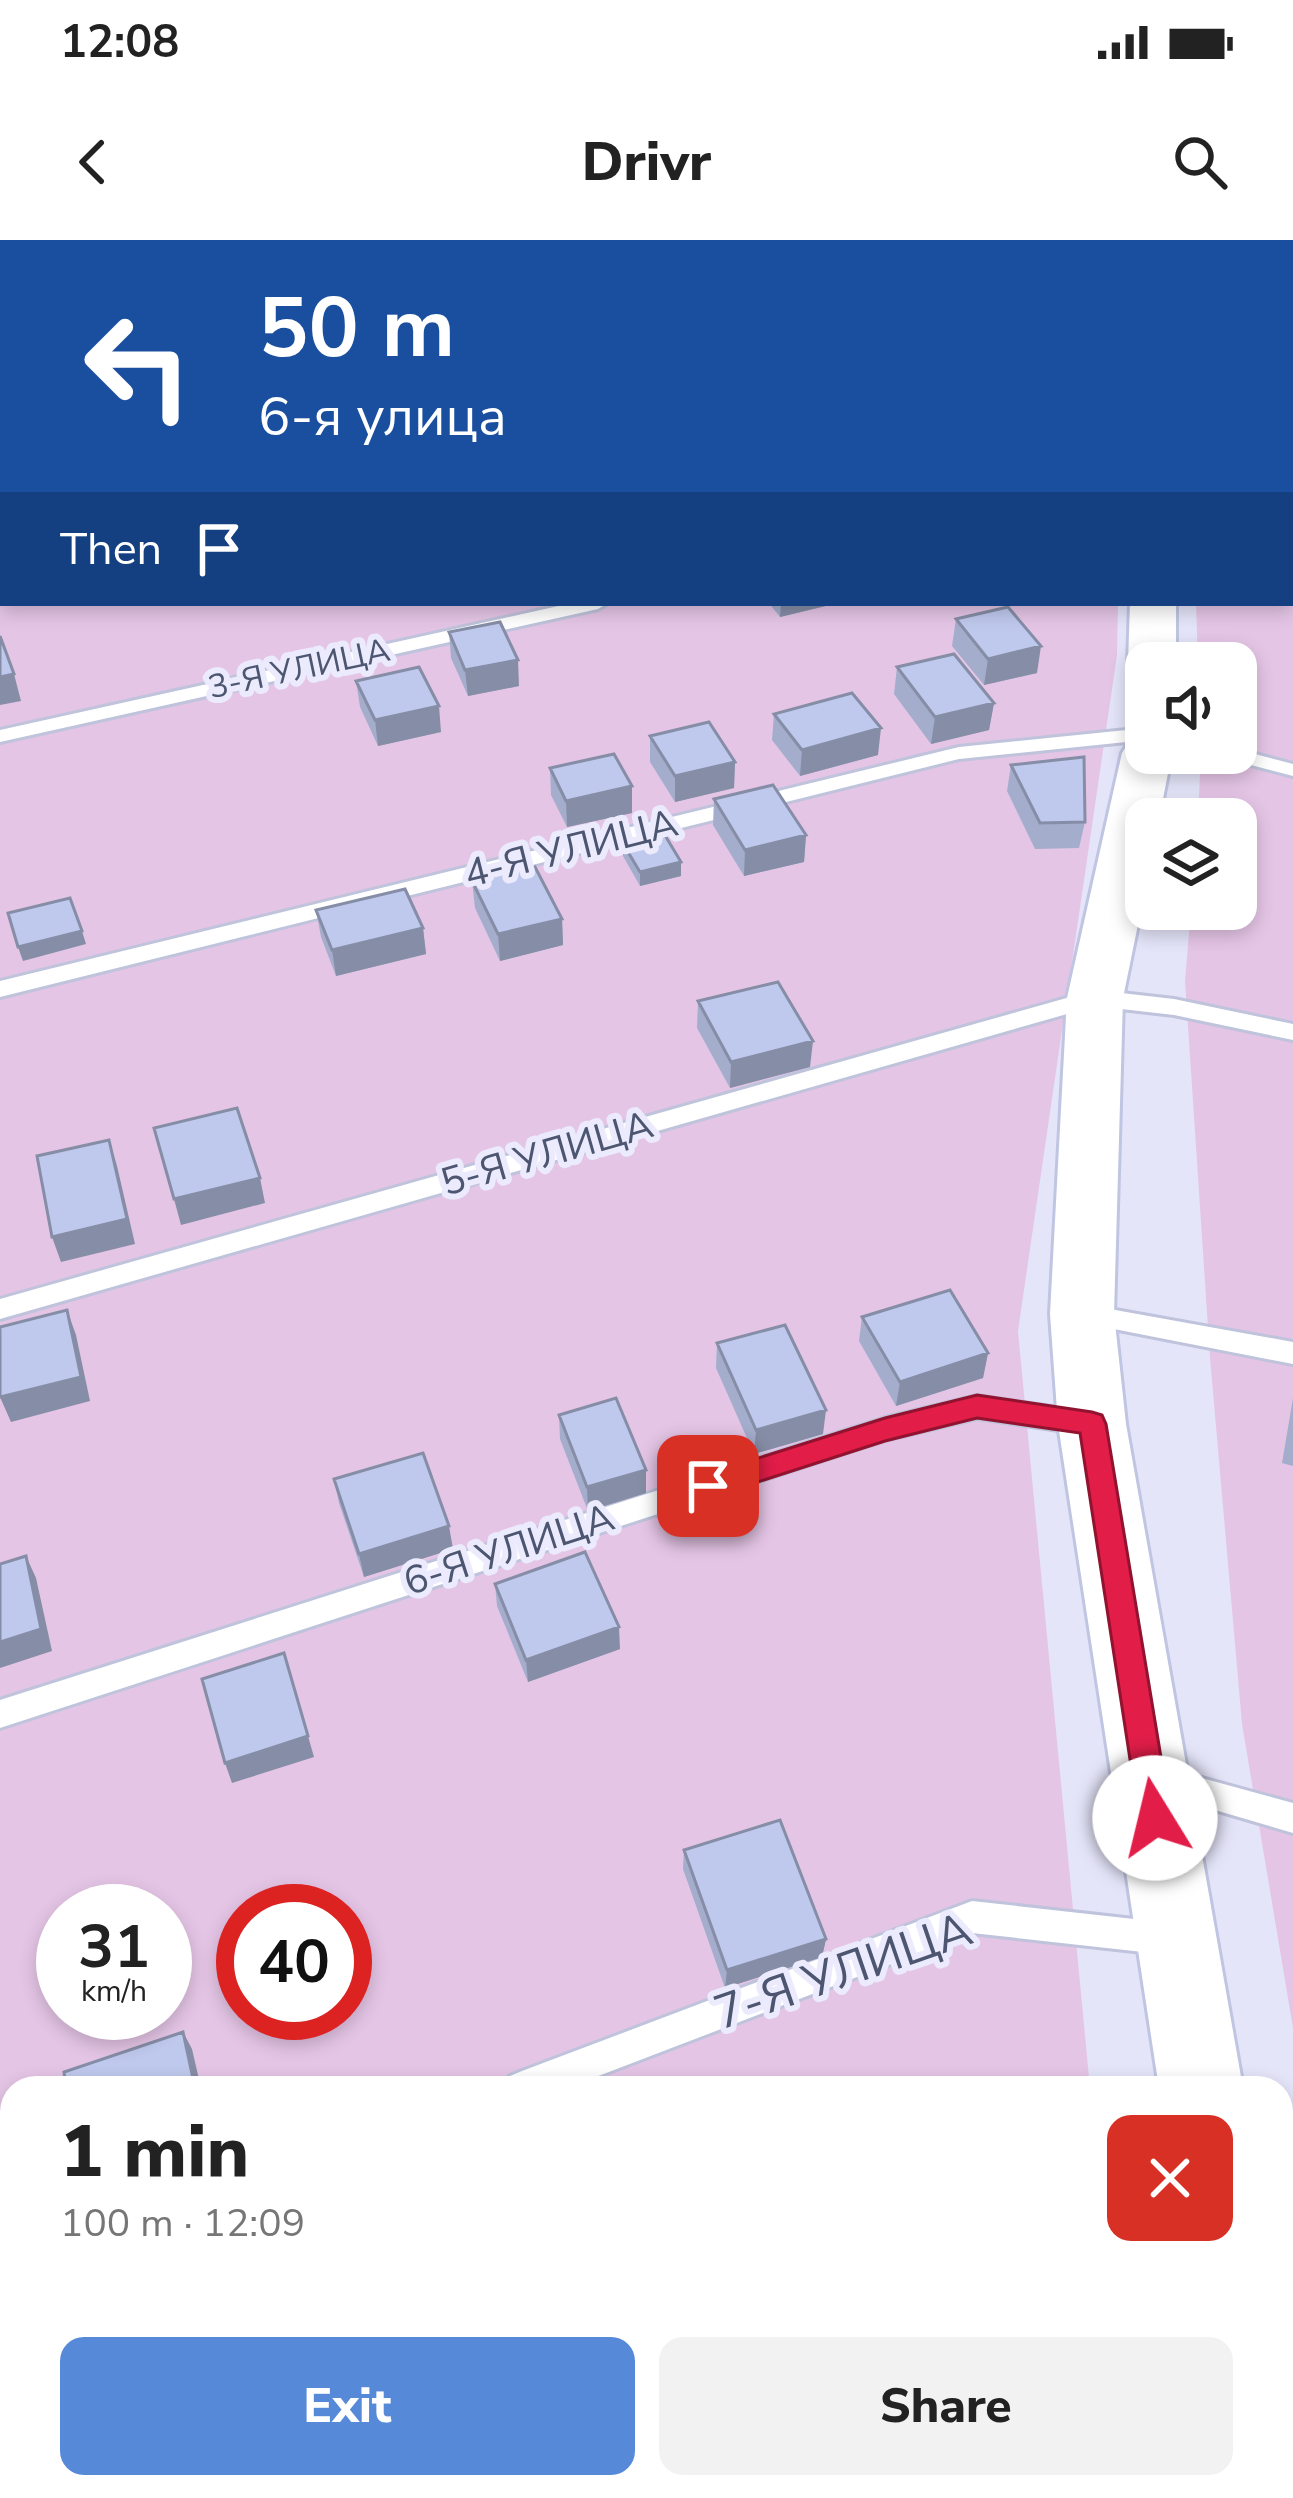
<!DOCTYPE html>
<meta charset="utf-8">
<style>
:root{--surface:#fff;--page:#f2f2f2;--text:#222;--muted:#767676;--accent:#5689d8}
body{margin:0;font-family:"Nunito Sans",sans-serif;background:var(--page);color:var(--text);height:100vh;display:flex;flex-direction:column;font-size:45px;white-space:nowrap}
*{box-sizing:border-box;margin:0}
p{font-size:39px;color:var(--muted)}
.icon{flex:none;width:66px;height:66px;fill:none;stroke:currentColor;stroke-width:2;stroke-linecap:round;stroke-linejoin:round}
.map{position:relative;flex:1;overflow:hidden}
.details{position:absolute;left:0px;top:1836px;width:1293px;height:423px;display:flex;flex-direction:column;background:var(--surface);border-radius:36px 36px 0 0;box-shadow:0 6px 18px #0003}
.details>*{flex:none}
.top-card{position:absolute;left:0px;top:0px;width:1293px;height:366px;box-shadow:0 6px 18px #0003;background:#1a4fa0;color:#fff;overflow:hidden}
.controls{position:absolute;left:1125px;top:402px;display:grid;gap:24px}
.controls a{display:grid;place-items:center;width:132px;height:132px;border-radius:24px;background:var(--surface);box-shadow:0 6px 18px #0003;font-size:60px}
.speed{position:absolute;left:36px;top:1644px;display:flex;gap:24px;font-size:60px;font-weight:700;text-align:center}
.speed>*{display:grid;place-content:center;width:156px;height:156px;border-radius:50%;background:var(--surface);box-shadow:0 6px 18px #0003;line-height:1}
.speed small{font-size:30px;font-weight:400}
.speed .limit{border:18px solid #d22;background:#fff;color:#111}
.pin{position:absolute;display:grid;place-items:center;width:102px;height:102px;color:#fff;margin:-51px;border-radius:24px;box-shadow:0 6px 18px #0006}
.me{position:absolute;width:132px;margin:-66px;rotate:351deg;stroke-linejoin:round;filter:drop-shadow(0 0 9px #0008)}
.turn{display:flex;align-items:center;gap:42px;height:252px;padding:0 60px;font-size:54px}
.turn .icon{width:156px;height:156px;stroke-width:2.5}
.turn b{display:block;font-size:84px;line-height:102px}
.then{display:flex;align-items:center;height:114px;padding:0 60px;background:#0003;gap:24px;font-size:45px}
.round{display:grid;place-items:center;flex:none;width:126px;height:126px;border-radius:24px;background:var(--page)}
.summary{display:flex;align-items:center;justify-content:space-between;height:204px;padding:0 60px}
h1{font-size:72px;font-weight:800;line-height:90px}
.action{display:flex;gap:24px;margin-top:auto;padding:24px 60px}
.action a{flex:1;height:138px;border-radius:24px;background:var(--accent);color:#fff;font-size:48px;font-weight:800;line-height:138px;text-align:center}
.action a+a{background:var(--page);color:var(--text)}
.status{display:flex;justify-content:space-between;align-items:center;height:84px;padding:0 60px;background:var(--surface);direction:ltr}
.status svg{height:33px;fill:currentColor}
header{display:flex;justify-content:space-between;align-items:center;height:156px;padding:0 60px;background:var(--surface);font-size:54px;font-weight:800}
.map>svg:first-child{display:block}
</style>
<div class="status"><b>12:08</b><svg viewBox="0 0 49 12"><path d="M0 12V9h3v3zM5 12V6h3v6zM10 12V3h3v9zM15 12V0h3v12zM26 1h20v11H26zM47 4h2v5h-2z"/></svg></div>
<header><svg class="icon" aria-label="back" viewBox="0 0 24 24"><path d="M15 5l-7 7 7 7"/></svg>Drivr<svg class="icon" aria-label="search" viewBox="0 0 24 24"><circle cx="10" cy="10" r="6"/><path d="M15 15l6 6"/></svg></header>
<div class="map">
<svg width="1293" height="2258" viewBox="0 0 1293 2258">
<rect width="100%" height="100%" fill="#e5e5fa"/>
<!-- green -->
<path fill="#e5c5e6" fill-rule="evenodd" d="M0 0H1124L3 3V363H1118L1117 415 1018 1091 1090 1848H12V2247H1128L1130 2258H0ZM63 1671H165V1773H63ZM243 1671H345V1773H243Z
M1185 0H1293V1788L1242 1484 1210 1118 1185 741 1191 669H1236V579H1198L1201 513H1236V423H1198L1196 363H1290V3Z"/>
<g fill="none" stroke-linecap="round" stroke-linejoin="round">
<defs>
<path id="lane" d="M718 0H749L716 3Z
M1293 1V11L1290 3H1284Z
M0 129H3V139H0Z
M1290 139 1293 140V150L1290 149Z
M0 289H3V301H0Z
M572 363H608L598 369 0 502V490Z
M1146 488V500L959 519 0 757V741L959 507Z
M1236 509 1293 524V536L1220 517 1217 513H1236Z
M1095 750 1174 759 1293 784V800L1174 775 1095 766 0 1079V1059Z
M1082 1064 1293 1102V1124L1073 1081 1069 1074 1073 1067Z
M977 1156 1092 1173 1102 1176 1106 1184 1102 1192 1092 1195 977 1178 885 1200 0 1488V1460L885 1178Z
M1158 1526 1293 1563V1593L1147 1550 1142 1540 1147 1530Z
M972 1661 1170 1683 1182 1688 1186 1699 1182 1710 1170 1715 972 1693 567 1848H505L510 1836 522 1831Z
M12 2024V2060L0 2065V2029Z
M1281 2133 1293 2138V2176L1281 2171Z"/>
<path id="secondary" d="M1139 0H1177V3H1139Z
M1130 363H1176V423H1146V436L1135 433 1128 423Z
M1146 498V513H1172L1159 579H1146V645L1123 758 1114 1074 1126 1184 1243 1848H1159L1058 1184 1050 1074 1067 758 1122 513 1129 502Z
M1281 2207 1293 2212V2258H1218L1217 2247H1281Z"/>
</defs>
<!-- lane casing -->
<use href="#lane" stroke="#bfc3db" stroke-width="6"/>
<!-- secondary casing -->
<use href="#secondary" stroke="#c0c5e2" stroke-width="6"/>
<!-- lane -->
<use href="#lane" fill="#fff" fill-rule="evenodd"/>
<!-- secondary -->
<use href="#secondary" fill="#fff" fill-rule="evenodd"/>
</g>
<!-- wall -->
<path fill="#a4adcc" d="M1290 243 1293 244V352L1290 358Z
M769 363H838L780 377Z
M956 379 1037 433 984 445 952 406Z
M449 392 519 446 468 456 451 418Z
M897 427 994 463 989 490 931 504 894 454Z
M356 441 441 492 378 506 360 467Z
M774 474 878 515 800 536 772 500Z
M650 496 735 522 734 548 675 562 650 522Z
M1011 525 1085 582 1079 608 1035 609 1007 551Z
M550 528 632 573 567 587 551 555Z
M714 559 806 595 804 622 744 636 713 585Z
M622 602 681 636 640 646 623 616Z
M472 641 562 679 563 705 500 721 475 668Z
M316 670 423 688 426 714 336 736 321 697Z
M698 761 810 827 730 848 697 788Z
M862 1077 988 1113 983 1138 896 1166 859 1101Z
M717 1103 823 1194 754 1214 716 1128Z
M1293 1158V1226L1282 1223Z
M559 1175 646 1253 588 1271 560 1199Z
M334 1239 453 1309 364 1337 339 1263Z
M495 1344 620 1409 528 1442 497 1366Z
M684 1610 826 1699 822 1717 725 1748 683 1629Z"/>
<!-- shaded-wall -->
<path fill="#868da6" d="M781 363H838L780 377Z
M1041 406 1037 433 984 445 988 419Z
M518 420 519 446 468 456 465 430Z
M14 434 21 461 0 465V437Z
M994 463 989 490 931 504 935 477Z
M439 466 441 492 378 506 375 480Z
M881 488 878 515 800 536 802 510Z
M735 522 734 548 675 562V536Z
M632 546V573L567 587 566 561Z
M806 595 804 622 744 636 745 610Z
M681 622V636L640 646V632Z
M562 679 563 705 500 721 498 694Z
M423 688 426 714 336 736 332 710Z
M82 691 86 704 23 721 18 707Z
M813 801 810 827 730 848 731 822Z
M109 900 117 926 135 1004 61 1022 52 997Z
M260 938 265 963 181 985 174 959Z
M67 1070 76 1095 90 1161 11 1182 0 1157Z
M988 1113 983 1138 896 1166 900 1142Z
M826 1170 823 1194 754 1214 756 1190Z
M646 1230V1253L588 1271 587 1247Z
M449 1286 453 1309 364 1337 359 1314Z
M26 1316 36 1338 52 1411 0 1428V1402Z
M619 1387 620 1409 528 1442 526 1420Z
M308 1496 314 1517 232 1543 225 1523Z
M826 1699 822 1717 725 1748 727 1730Z
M183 1792 192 1809 201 1848H195Z
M61 2247H73L75 2258H38Z"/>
<!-- building -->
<path fill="#bfc9ed" stroke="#868da6" stroke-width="3" d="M523 0H559L561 3H506Z
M838 0H894L897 3H841Z
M1232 0H1279V3H1232Z
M1290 243 1293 244V273L1290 272Z
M1290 298 1293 299V333H1290Z
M1008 367 1041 406 988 419 956 379Z
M500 382 518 420 465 430 449 392Z
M0 396 14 434 0 437Z
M954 414 994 463 935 477 897 427Z
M419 427 439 466 375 480 356 441Z
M852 453 881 488 802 510 774 474Z
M709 482 735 522 675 536 650 496Z
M614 514 632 546 566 561 550 528Z
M1084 517 1085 582 1040 583 1011 525Z
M773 545 806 595 745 610 714 559Z
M663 592 681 622 640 632 622 602Z
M535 627 562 679 498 694 472 641Z
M405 649 423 688 332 710 316 670Z
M70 658 82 691 18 707 8 673Z
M778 742 813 801 731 822 698 761Z
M237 868 260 938 174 959 154 888Z
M109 900 127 979 52 997 37 916Z
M950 1050 988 1113 900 1142 862 1077Z
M67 1070 81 1137 0 1157V1087Z
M785 1085 826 1170 756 1190 717 1103Z
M616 1158 646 1230 587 1247 559 1175Z
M423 1213 449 1286 359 1314 334 1239Z
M585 1312 619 1387 526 1420 495 1344Z
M26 1316 41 1389 0 1402V1324Z
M284 1413 308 1496 225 1523 202 1439Z
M780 1580 826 1699 727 1730 684 1610Z
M183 1792 195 1848H66L64 1832Z
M12 2113V2247H61V2249L38 2258H0V2117Z"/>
<!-- route -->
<path fill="#e11d48" stroke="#92132f" stroke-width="3" d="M977 1155 1092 1172 1102 1175 1106 1184 1171 1578 1166 1589 1155 1593 1143 1589 1139 1578 1080 1193 977 1178 885 1201 708 1258 698 1255 693 1246 698 1238 708 1234 885 1178Z"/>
<g text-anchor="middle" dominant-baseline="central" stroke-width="12" stroke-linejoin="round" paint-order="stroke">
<!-- far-street labels -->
<g font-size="33" fill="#4d5670" stroke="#ebebfd">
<text transform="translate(299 429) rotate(-12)">3-Я УЛИЦА</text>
</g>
<!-- street labels -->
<g font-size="39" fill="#4d5670" stroke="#ebebfd">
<text transform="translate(571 609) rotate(-14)">4-Я УЛИЦА</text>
<text transform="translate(547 914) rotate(-16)">5-Я УЛИЦА</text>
<text transform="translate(509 1310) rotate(-18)">6-Я УЛИЦА</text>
</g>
<!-- near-street labels -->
<g font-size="48" fill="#4d5670" stroke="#ebebfd">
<text transform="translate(843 1731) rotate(-19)">7-Я УЛИЦА</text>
</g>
</g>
</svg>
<div class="controls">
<a><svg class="icon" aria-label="sound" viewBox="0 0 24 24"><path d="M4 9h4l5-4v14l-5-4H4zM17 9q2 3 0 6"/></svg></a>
<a><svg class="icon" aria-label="layers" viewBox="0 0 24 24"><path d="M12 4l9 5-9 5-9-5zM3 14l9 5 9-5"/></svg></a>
</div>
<div class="speed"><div>31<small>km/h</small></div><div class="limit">40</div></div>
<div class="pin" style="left:708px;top:1246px;background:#d93025"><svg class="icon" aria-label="arrive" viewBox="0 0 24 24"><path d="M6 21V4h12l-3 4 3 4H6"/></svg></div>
<svg class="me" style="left:1155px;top:1578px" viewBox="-20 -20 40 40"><circle r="19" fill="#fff"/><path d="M0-13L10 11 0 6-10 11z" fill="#e11d48"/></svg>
<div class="top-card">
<div class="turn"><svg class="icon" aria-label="left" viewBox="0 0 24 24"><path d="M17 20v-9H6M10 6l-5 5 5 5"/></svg><div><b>50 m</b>6-я улица</div></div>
<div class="then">Then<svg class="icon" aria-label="arrive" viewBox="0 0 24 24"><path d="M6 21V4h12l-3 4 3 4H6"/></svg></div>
</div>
<section class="details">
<div class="summary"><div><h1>1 min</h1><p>100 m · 12:09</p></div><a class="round" style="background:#d93025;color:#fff"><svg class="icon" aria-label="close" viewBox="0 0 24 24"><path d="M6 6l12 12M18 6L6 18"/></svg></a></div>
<div class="action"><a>Exit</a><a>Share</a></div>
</section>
</div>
